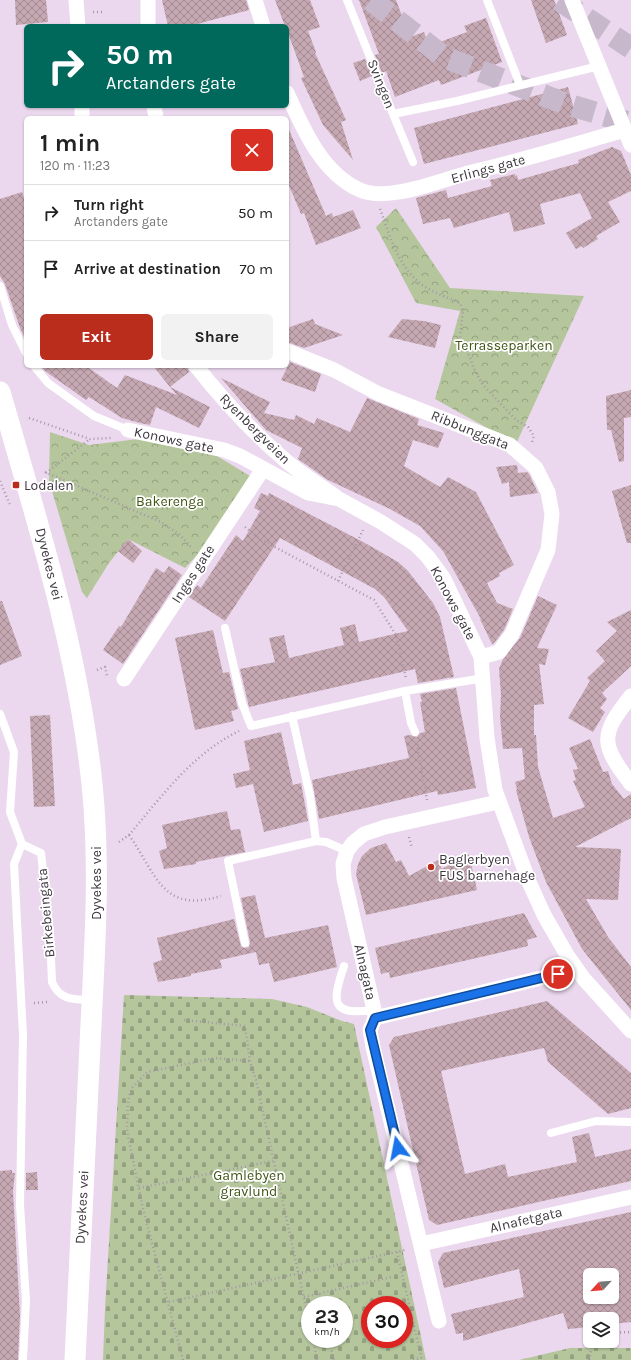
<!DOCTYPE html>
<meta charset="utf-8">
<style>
:root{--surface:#fff;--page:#f2f2f2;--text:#222;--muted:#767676;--line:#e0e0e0;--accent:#ba2d1c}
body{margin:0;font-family:Karla,sans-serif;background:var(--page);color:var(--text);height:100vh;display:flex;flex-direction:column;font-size:15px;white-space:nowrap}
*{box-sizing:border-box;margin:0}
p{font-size:13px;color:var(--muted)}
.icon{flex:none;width:22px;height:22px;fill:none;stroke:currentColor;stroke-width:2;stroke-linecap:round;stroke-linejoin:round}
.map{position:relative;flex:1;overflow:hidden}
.sheet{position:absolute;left:24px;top:116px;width:265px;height:252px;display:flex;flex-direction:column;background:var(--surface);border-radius:6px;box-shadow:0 1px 3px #0004}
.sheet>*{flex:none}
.banner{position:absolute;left:24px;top:24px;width:265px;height:84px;border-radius:6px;box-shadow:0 1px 3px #0004;background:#00695c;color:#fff;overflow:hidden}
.needle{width:26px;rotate:244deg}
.buttons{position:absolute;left:583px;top:1268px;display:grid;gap:8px}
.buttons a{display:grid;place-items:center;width:36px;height:36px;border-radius:6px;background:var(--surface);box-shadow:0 1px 3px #0004;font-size:20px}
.speed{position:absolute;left:301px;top:1296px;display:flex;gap:8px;font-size:20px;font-weight:700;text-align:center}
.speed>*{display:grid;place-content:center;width:52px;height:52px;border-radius:50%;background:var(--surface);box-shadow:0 1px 3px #0004;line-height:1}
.speed small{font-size:10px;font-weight:400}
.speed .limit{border:6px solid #d22;background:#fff;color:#111}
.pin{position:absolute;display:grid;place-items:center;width:34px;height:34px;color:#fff;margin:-17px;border:2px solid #fff;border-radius:50%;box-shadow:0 1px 4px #0007}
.me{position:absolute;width:44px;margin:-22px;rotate:347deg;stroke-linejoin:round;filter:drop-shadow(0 0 3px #0008)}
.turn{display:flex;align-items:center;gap:14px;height:84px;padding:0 16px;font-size:18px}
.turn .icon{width:52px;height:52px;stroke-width:2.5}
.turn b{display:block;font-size:28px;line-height:34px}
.round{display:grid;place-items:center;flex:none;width:42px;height:42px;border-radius:6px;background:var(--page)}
.overview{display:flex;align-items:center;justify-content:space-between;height:68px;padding:0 16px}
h1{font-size:24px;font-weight:700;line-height:30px}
.cta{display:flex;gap:8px;margin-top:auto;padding:8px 16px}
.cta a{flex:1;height:46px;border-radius:6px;background:var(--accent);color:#fff;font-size:16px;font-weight:700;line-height:46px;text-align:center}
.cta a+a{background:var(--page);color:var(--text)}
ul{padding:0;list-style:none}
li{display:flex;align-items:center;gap:12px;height:56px;padding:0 16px;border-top:1px solid var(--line)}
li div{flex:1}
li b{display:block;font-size:15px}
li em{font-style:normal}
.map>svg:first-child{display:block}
</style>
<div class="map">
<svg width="631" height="1360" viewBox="0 0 631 1360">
<defs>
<pattern id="cemetery-stones" width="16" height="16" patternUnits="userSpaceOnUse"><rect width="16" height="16" fill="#b5c69d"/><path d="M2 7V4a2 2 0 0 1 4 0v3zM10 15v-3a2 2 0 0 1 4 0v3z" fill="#94a281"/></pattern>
<pattern id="park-crowns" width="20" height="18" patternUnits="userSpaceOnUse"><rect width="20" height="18" fill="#b5c69d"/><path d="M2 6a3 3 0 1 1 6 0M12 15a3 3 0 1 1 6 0" fill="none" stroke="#94a281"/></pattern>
<pattern id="building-cross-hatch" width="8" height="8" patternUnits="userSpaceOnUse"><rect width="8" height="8" fill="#c5a8b1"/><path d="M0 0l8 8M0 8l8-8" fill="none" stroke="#a18a91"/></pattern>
</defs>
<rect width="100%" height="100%" fill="#ebd8ee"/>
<!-- cemetery -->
<path fill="url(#cemetery-stones)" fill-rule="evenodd" d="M124 995 272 999 307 1007 342 1021 354 1024 426 1360H103L105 1308ZM310 1305H344V1339H310ZM370 1305H404V1339H370Z
M570 1348H631V1360H519Z"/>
<!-- park -->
<path fill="url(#park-crowns)" d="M396 208 450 288 584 296 516 444 435 399 460 311 416 303 376 227Z
M50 432 89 445 138 439 217 456 250 476 200 552 185 568 128 539 109 563 87 598 82 592 49 481Z"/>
<!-- building -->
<path fill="url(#building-cross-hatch)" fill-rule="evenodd" d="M15 0H46L48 22 16 25Z
M162 0H246L249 10 190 26H168Z
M275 0H310L320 27 308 31 316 52 315 53 346 120 341 122 353 160 323 125 301 78 304 77 287 30V26H285Z
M359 0H396L410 37 424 32 429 46 467 32 464 26 486 18 502 62 441 85 439 80 395 97 386 71 382 73 375 55 379 54Z
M531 0H554L567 35 546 43Z
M365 59 372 76 360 81 353 63Z
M568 87 578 124 424 164 414 128Z
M287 125 326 216 332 213 333 217 353 210 361 228 316 245 304 213 301 214 287 181Z
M612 147 621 151 631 175V191L608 202 620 222 596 236 598 239 583 248 582 246 576 249 566 233 592 218 580 193 540 204 545 224 514 232 509 212 454 228 450 218 423 224 416 198 446 190 448 198 492 186 490 180 515 174V176L517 175 518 180 579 163 578 160Z
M22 192 26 204V340L20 328 5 284 0 276V199Z
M313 319 315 324 343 335 304 348 287 342V328Z
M402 319 424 321 441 325 435 348 388 337Z
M290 362 321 374 315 392 281 380Z
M41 366H86L117 388 125 375 177 395 170 387 210 407 199 428 156 407 150 425 140 423 122 418 89 397 86 400 45 371Z
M153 366H187L189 372 170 387Z
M221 378 270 402 264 413 294 420 296 415 314 424 317 418 350 432 367 398 419 419 417 425 444 433 438 448 413 440 404 466 440 487 448 477 476 492 514 565 499 573 500 576 487 583 497 603 513 609 504 630 494 643 492 644 480 619H481L443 551 420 526 390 509 328 480 298 459 302 448 266 430Z
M631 390V417L624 418V461L619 462 611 430H607L606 396Z
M517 465 518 473 527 472 529 474 538 493 510 497 509 482 502 484 496 467Z
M631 485V543H627L612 491Z
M261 493 268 496 269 493 365 543 398 562 408 571 433 603 440 617 454 677 418 683 415 669 249 707 240 669 275 662 269 638 284 635 289 658 344 645 340 628 355 624 359 642 408 631 384 597 375 589 280 538 225 621 189 597 197 585 201 588 236 535 243 541 260 511 254 508Z
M128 539 142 551 133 563 118 551Z
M169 566 182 575 123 664 103 650 119 626 121 627 156 568 164 573Z
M538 596 557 605 537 648 549 649 545 665 539 664 544 704 534 705V735H536L538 767 553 818 585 807 573 781 576 780 573 770 578 769 569 748 590 739 603 772 608 771 612 784 624 799 631 794V818L575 847 621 849 618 900 586 899 608 937 631 967V1010L582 949 546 882 529 837 516 790 517 789 515 782 525 779 522 748 503 749 500 717 501 694 499 669 503 659 520 638Z
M0 601H2L22 656 0 665Z
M631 610V666L602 693 607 699 600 708 605 712 593 732 568 718 590 681 587 678 605 661 596 651 617 631 607 622Z
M213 630 223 673 229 672 238 709 231 711 234 721 195 730 175 638Z
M456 688 476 788 438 795 437 791 319 819 312 780 409 758 404 736 410 735 417 737 420 733 425 732 420 702H422L420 694Z
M50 715 55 806 34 807 30 716Z
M281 732 293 785 301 783 308 821 264 832 253 784 236 788 233 774 250 770 244 741Z
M227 811 231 830 240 829 245 852 196 862V864L164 869 159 851 167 848 162 825Z
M386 843 396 862 401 860 409 876 438 860 442 869 469 854 477 890 366 915 356 874 358 864 362 856 371 848Z
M255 895 265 938 328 925 337 967 274 982 269 963 259 965 256 952 220 960 222 968 191 974V976L158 982 153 963 162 960 157 938 234 919 241 946 244 948 249 947 250 942 241 898Z
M524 913 537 937 527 940 528 946 390 978 389 972 381 974 375 948Z
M547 1001 631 1073V1108L608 1114 548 1062 544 1048 441 1071 465 1174 505 1164 508 1177 577 1162 572 1137 589 1133 595 1157 631 1149V1181L437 1225 429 1220 389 1045 394 1037Z
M12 1170V1173H15L13 1191 20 1315 18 1360H0V1171Z
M37 1172 38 1190H26V1173Z
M631 1212V1322L612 1324V1319H590V1327L568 1329 563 1313 463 1341V1333L456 1334 451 1314 524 1297 519 1269 444 1288 438 1262 443 1253ZM590 1275H612V1297H590Z"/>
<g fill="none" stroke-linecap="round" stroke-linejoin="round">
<!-- highway-tunnel -->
<path stroke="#c8b8cb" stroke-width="22" stroke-dasharray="22 11" stroke-linecap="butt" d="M371 0 444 57 566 104 631 123
M559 0 631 48"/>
<!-- path -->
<path stroke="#a597a7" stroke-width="2.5" stroke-dasharray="1 3" stroke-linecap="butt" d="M93 12H102
M380 209C390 236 398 266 421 284 433 293 447 297 460 303L463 312 460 336 471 360 473 367 483 385 516 420 528 427 534 436 532 442
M29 418 90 439 112 438
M45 472 161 522 180 535 192 548
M46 473 90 439
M0 481 10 505
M245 527 260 539 374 600 396 635 406 678
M338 581 363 530
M97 670 105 667 107 676
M417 744 427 800
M129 835C157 875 162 914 221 896
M409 837 412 848
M119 842 129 835C162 796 192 754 239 731
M34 1003 47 1002
M184 1020 245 1026 250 1061 256 1080 310 1326
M139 1188 273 1161
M397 1252 422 1360
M319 1294 321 1305
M304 1297 391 1277
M169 1302 405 1250
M612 1333 631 1332
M313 1339 317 1360
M329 1339 334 1360
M183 1360 143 1209 127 1131 128 1100 132 1088 147 1072 215 1058 250 1061
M413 1360 421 1358
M589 1360 593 1341"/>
<!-- lane -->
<path stroke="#fff" stroke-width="8" d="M347 0 393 114 457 101 599 66
M487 0 520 85
M393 114 413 162
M0 286 12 325 26 353
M34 366 48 383 94 416 128 430
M225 628 242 703 251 726 405 691 484 678
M405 691 411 723 415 732
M0 714 14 752 10 812 22 844 41 853 50 935 52 982C60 1001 74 999 92 1000
M292 716 310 796 316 841
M22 844 14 864 23 1035 20 1205 26 1301 23 1360
M245 943 228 861 316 841 326 842 347 851
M344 966C332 1002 330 1016 374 1010
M551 1133 596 1121 631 1122"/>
<!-- street -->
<path stroke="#fff" stroke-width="15" d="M76 0 78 26
M255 0 263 26
M572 0 631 145
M148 26V0
M287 93C303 129 322 173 360 190 389 203 443 179 472 172 524 160 574 145 624 130
M154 106 156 118
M82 118V106
M287 351 334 370 379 394 510 445 536 468 548 492 552 514 548 550 512 634 499 652 481 657
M196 366C223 400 252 432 285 460 300 473 318 484 335 496
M128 430 224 450 240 456 308 493 339 499 381 522 415 544 428 557 444 579 481 657 487 738 495 790 529 882 544 915 567 955 584 979 631 1031
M124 679 263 469
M631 696C599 736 601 744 631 784
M375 1018 558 974 575 967
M421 1244 631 1197
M439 1321 373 1047 370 1030 375 1018 374 1010 344 878 343 864 347 851 353 843 364 834 385 827 498 802"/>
<!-- secondary -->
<path stroke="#fff" stroke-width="21" d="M0 392C37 521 78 650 92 784 101 871 94 958 90 1045 85 1150 80 1255 75 1360"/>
</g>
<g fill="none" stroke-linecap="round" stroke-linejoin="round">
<defs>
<path id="route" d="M398 1148 370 1030 375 1018 558 974"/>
</defs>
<!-- route casing -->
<use href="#route" stroke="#114b97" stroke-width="10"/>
<!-- route -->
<use href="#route" stroke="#1a73e8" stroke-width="7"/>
</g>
<!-- markers -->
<g fill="#ba2d1c" stroke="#fff" stroke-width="1.5">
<rect x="12" y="481" width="8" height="8" rx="2"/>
<circle cx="431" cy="867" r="4"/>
</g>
<g text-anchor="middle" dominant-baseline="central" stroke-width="3.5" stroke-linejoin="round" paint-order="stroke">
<!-- street labels -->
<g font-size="14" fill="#3d363e" stroke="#fff">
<text transform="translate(381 84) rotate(68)">Svingen</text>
<text transform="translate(488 169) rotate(-15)">Erlings gate</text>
<text transform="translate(255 429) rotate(45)">Ryenbergveien</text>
<text transform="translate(470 430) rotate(22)">Ribbunggata</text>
<text transform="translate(174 440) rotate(12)">Konows gate</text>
<text transform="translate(49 564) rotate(76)">Dyvekes vei</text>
<text transform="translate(193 574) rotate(-57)">Inges gate</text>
<text transform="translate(453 603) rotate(62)">Konows gate</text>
<text transform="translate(96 883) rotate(-90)">Dyvekes vei</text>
<text transform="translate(46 913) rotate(-95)">Birkebeingata</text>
<text transform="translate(365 972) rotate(77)">Alnagata</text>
<text transform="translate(82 1207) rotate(-87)">Dyvekes vei</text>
<text transform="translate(526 1220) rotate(-13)">Alnafetgata</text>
</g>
<!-- park labels -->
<g font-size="14" fill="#415614" stroke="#fff">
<text x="504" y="345">Terrasseparken</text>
<text x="170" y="501">Bakerenga</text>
<text x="249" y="1175">Gamlebyen<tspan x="249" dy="16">gravlund</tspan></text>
</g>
<!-- poi labels -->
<g font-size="14" fill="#3d363e" stroke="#fff" text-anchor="start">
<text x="24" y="485">Lodalen</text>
<text x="439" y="859">Baglerbyen<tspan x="439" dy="16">FUS barnehage</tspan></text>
</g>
</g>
</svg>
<div class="buttons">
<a><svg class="needle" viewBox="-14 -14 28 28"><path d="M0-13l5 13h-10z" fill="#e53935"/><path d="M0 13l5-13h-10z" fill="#767676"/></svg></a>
<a><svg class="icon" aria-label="layers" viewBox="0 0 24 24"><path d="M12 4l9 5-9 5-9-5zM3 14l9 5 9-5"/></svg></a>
</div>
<div class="speed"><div>23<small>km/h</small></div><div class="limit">30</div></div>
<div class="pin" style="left:558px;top:974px;background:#d93025"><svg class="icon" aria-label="arrive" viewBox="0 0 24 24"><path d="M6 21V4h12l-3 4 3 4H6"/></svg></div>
<svg class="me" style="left:398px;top:1148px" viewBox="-20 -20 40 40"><path d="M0-17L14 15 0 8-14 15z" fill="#1a73e8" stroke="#fff" stroke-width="4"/></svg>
<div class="banner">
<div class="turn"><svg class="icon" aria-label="right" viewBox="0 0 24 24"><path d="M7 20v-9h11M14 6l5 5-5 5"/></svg><div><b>50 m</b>Arctanders gate</div></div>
</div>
<section class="sheet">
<div class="overview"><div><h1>1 min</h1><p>120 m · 11:23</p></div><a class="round" style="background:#d93025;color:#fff"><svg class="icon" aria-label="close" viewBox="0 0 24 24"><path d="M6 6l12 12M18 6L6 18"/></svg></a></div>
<ul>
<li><svg class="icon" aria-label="right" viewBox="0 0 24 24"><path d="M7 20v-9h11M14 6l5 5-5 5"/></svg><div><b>Turn right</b><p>Arctanders gate</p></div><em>50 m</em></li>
<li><svg class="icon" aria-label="arrive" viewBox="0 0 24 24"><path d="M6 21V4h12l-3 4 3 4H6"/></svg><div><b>Arrive at destination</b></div><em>70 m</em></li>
</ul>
<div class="cta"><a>Exit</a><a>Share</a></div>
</section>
</div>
